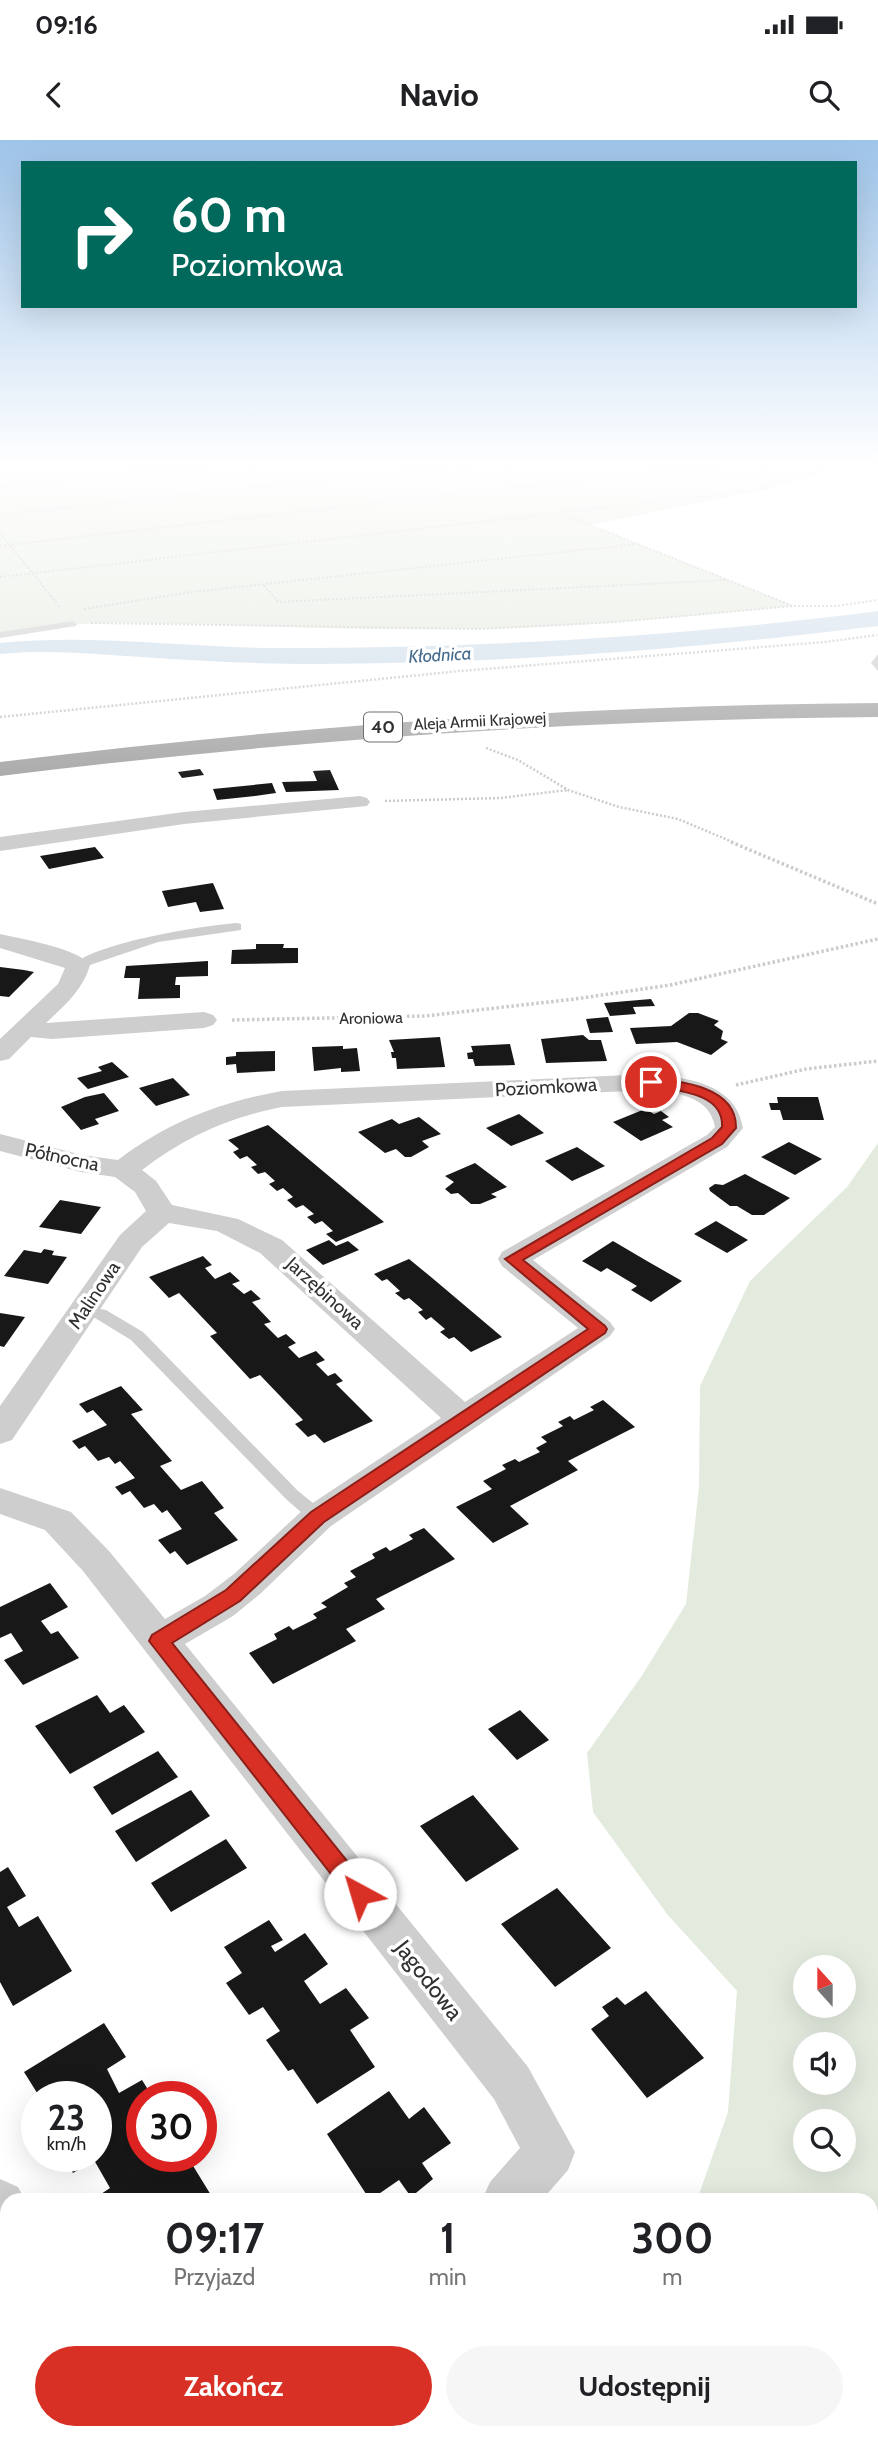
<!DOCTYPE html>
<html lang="pl">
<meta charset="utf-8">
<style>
:root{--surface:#fff;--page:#f6f6f6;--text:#202124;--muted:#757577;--accent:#d93025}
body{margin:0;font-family:Cabin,sans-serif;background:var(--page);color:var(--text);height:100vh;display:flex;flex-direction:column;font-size:26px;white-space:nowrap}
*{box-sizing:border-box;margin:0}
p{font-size:23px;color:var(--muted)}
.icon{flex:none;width:38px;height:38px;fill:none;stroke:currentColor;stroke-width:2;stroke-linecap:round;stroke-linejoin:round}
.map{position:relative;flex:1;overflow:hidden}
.side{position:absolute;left:0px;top:2053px;width:878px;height:247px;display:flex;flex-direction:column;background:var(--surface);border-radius:21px 21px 0 0;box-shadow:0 7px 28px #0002}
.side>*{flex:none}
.guide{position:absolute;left:21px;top:21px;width:836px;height:147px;border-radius:0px;box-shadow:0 7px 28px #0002;background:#00695c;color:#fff;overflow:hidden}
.needle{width:46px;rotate:339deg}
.tools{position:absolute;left:793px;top:1815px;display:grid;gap:14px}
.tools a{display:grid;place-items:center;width:63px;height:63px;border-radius:50%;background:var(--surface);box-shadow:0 7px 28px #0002;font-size:35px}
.speed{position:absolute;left:21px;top:1941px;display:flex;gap:14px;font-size:35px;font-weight:700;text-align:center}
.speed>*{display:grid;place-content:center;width:91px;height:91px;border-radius:50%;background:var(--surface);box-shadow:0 7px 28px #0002;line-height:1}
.speed small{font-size:18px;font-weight:400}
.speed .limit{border:10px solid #d22;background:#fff;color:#111}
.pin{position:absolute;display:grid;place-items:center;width:60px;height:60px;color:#fff;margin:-30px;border:4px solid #fff;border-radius:50%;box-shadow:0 2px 7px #0007}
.me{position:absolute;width:77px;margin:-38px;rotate:321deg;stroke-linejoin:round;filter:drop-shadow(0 0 5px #0008)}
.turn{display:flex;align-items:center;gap:24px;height:147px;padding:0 35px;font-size:32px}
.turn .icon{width:91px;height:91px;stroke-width:2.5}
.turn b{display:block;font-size:49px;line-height:60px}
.eta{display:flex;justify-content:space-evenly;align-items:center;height:119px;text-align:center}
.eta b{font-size:42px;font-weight:700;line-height:49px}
.action{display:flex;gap:14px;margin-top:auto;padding:14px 35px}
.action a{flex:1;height:80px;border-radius:42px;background:var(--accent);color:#fff;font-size:28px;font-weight:700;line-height:80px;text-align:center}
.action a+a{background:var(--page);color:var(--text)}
.status{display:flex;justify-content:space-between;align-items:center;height:49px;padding:0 35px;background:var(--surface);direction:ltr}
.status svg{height:19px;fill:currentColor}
header{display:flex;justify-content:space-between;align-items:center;height:91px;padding:0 35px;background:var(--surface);font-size:32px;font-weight:700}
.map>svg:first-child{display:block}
</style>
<div class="status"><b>09:16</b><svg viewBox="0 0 49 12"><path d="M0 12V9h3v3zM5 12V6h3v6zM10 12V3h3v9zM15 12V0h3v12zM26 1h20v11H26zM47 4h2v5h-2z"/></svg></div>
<header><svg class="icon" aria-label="back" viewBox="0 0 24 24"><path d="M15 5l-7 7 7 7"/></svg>Navio<svg class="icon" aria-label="search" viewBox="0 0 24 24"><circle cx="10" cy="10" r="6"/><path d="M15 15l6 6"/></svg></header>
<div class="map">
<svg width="878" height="2299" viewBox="0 0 878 2299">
<rect width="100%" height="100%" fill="#fff"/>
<!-- green -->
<path fill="#e3eade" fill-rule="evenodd" d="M0 324H848L771 348 591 385 794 466C689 476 585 487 480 489 360 491 238 484 118 483L73 484 0 495Z
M878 1003V2299H564L570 2292H872V2060H697L728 1972 737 1851 667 1774 593 1672 587 1613 641 1537 686 1464 699 1347 700 1246 750 1141 847 1047ZM805 1827H844V1866H805ZM805 1904H844V1942H805ZM805 1981H844V2020H805Z"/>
<!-- water -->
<path fill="#cfddea" d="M878 471V486C691 509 501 524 312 524 256 524 199 521 143 517 95 514 48 509 0 514V503C96 493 195 509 291 508 487 508 684 496 878 471Z"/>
<!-- building -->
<path fill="#181818" d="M200 629 204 635 182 638 178 632Z
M330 630 339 650 286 652 282 642 317 641 313 631Z
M272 643 276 653 255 656 217 660 213 649Z
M95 707 104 718 49 729 40 716Z
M213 743 224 769 200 772 196 762 168 767 162 751Z
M256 804H284L283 808H298V823L231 824 232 810 256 809Z
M208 821V836L176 837 175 845H180V858L138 859 140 838H124L126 826Z
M0 827 24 830 34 832 9 857 0 856Z
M651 859 655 866 633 867 636 874 610 876 604 863Z
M689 873H698L719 881 714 885 723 891 721 899 728 902 711 915 677 902 636 904 630 888 671 886Z
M608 877 613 892 590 893 586 879Z
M583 895 589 900H601L607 921 546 923 541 899Z
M440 897 445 927 397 929 396 918H392L391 912H394L389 900Z
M510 904 515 925 475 926 473 919H468L467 913 473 912 471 906Z
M343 906V909L357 908 360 931 341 932V928L314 931 312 907Z
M275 911V931L237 933 236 924 226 925V917L236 916V912Z
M112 922 129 937 88 949 77 938 102 931 98 927Z
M173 938 190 955 156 966 139 948Z
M104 953 119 971 95 979 99 984 81 990 61 967 85 957Z
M777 957H818L824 980H783L780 970H771L769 963H778Z
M645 969 654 974 661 971 669 977 662 980 673 987 641 1001 613 982Z
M519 974 544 993 511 1006 486 988Z
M419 977 441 994 422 1001 429 1007 411 1017H405L396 1009 385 1013 358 992 392 979 399 984Z
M268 985 324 1032 384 1082 336 1102 326 1094 333 1091 322 1081 315 1084 307 1077 314 1074 303 1065 296 1068 287 1060 293 1057 283 1048 277 1051 269 1044 275 1041 265 1032 258 1034 251 1027 257 1025 247 1016 240 1019 233 1012 239 1009 228 1000Z
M789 1002 822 1019 795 1035 761 1017Z
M577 1007 605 1026 572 1041 545 1021Z
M475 1023 507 1047 491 1054 497 1057 480 1064H471L458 1053 451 1054 445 1049 454 1042 445 1036Z
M745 1034 790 1058 764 1075H752L737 1066H730L710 1051 709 1048 715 1044 723 1045Z
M60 1060 101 1067 81 1094 39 1087Z
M716 1081 748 1100 727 1113 694 1094Z
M329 1100 336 1106 348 1101 359 1110 323 1125 306 1110Z
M613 1101 647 1121 682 1141 651 1162 631 1150 637 1146 607 1128 601 1132 582 1121Z
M44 1109 54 1111 52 1115 67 1117 48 1144 4 1136 24 1110 41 1113Z
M203 1116 212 1125 205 1128 215 1139 230 1132 240 1141 232 1144 244 1154 251 1150 261 1159 252 1162 271 1182 264 1184 278 1198 286 1194 296 1203 288 1207 299 1218 316 1211 325 1220 316 1224 328 1236 335 1233 343 1241 336 1244 373 1281 324 1303 315 1294 308 1297 295 1284 303 1280 260 1235 250 1239 210 1196 217 1193 179 1153 169 1158 149 1137Z
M409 1119 431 1137 502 1197 471 1212 454 1197 449 1199 440 1192 445 1189 431 1177 426 1180 418 1172 423 1170 409 1158 404 1160 395 1153 400 1151 387 1139 382 1141 374 1134Z
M0 1173 25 1177 4 1207 0 1206Z
M121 1246 143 1270 131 1274 172 1321 160 1326 181 1350 202 1341 224 1368 214 1373 238 1400 187 1425 175 1411 170 1414 158 1400 182 1389 167 1370 162 1373 154 1364 144 1368 130 1351 122 1355 115 1347 135 1338 120 1321 115 1324 109 1317 98 1321 85 1306 79 1309 72 1301 107 1285 93 1270 87 1273 79 1264Z
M603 1260 635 1287 568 1321 578 1330 510 1366 529 1384 493 1403 456 1367 492 1349 483 1341 506 1329 502 1325 515 1319 519 1322 540 1312 536 1308 547 1302 541 1297 563 1286 558 1282 570 1276 574 1280 594 1270 590 1267Z
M424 1388 455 1419 376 1459 385 1469 346 1489 356 1501 273 1544 249 1513 277 1499 274 1494 289 1486 293 1490 317 1478 313 1474 327 1467 321 1463 348 1447 344 1443 356 1437 350 1431 375 1418 372 1414 386 1407 390 1411 413 1399 409 1395Z
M50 1443 68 1467 41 1481 51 1494 58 1491 79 1518 23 1545 4 1520 23 1511 11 1493 0 1498V1467Z
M97 1555 110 1573 124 1565 145 1592 70 1634 35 1586Z
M520 1570 549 1600 517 1620 488 1589Z
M158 1611 178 1637 112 1675 93 1647Z
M191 1650 210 1676 136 1722 115 1691Z
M473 1655 519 1709 466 1742 420 1686Z
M226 1699 247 1728 171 1772 151 1743Z
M8 1727 26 1756 7 1767 19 1787 38 1776 72 1831 13 1866 0 1842V1732Z
M557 1748 611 1808 555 1847 501 1784Z
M269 1780 283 1800 271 1806 275 1812 305 1793 328 1824 304 1841 320 1864 346 1848 369 1878 350 1890 375 1927 317 1964 293 1929 288 1931 266 1900 280 1891 263 1867 249 1875 226 1843 242 1833 224 1807Z
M646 1851 704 1918 647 1958 591 1889 609 1876 602 1867 617 1857 625 1865Z
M104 1883 126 1917 107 1929 119 1953 142 1940 152 1956H142V2016H187L214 2060H92L110 2048 94 2020 73 2033 71 2030 65 2016H96V1956H39L24 1932Z
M389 1951 409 1979 424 1967 451 2003 422 2023 433 2039 411 2057 399 2040 370 2060 327 1994Z
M395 2292H472L469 2295 472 2299H399Z"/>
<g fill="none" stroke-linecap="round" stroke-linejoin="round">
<!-- path-far3 -->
<path stroke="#cbcbcb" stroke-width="2" stroke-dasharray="2 2" stroke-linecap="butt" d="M0 346 206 324
M560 373 793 466
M0 375 473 324
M0 393 59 466
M0 406 719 324
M0 437 757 350 848 324
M264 445 278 462 727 440
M84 469 192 452 637 404
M91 483 480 489 616 482 794 466H836L878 460"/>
<!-- path-far2 -->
<path stroke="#cbcbcb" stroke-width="2.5" stroke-dasharray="2 2" stroke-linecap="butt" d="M0 577 460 531 825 502 877 495
M486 608 518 620 568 650 619 667 678 679 735 703
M385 661 500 658 568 650"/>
<!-- path-far1 -->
<path stroke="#cbcbcb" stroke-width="3.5" stroke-dasharray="2.5 2.5" stroke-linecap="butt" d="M731 702 878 764
M232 880 425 876 575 859 670 845 878 799
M736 945 806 929 878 921"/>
<!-- path -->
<path stroke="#cbcbcb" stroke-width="7" stroke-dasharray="5 5" stroke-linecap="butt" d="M299 2292 303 2299"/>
<!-- lane -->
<path fill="#cecece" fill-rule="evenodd" d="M73 481 77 484 76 486 0 498V492Z
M878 514V531L871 523Z
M237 783 241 784V790L158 802 78 829 72 825C99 802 200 786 237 783Z
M83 1166 106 1170 143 1192 298 1351 324 1372 327 1377 324 1382H312L286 1359 131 1200 95 1178 77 1175 75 1171 77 1167Z"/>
<!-- street -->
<path fill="#cecece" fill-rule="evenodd" d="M360 656 367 658 370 662 367 666 184 684 0 711V697L184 672Z
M0 794C21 799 78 808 90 825 83 850 65 865 46 883L204 872 213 875 217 880 213 885 204 888 52 899 31 897 9 919 0 921V899L58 844 65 828 0 808Z
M651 934C689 938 736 944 743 988L727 1007 533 1120 610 1182 615 1189 610 1196 331 1386 260 1454 233 1476 185 1504 528 1927 575 2012 568 2030 542 2060H482L490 2042 520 2008 494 1959 83 1431 45 1390 0 1374V1348L71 1372 109 1411 165 1479 205 1456 234 1434 305 1368 441 1278 260 1113 217 1091 169 1083 142 1107 12 1300 0 1304V1266L120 1095 146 1071 135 1052 115 1037 81 1032 0 1011V994L82 1015 118 1020C168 982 221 962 282 951ZM651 950C677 953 710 956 715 987L707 995 502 1112 498 1119 502 1126 578 1188 465 1262 282 1100 238 1079 172 1065 156 1041 142 1030C184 997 230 977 282 967Z
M0 2039 18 2047 25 2060H7V2104L0 2101Z
M89 2292H147L149 2299H92Z
M170 2292H234L231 2299H168Z"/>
<!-- primary -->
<path fill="#a9a9a9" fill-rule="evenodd" d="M878 563V577C584 579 292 600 0 636V622C292 586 584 565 878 563Z"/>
</g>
<!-- sky -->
<linearGradient id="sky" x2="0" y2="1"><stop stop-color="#9ec4e9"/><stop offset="0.5" stop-color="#fff"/><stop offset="1" stop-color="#fff" stop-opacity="0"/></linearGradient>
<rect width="878" height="646" fill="url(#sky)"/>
<!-- route -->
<path fill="#d93025" stroke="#8d1f18" stroke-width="2" d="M651 938C681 941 737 947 736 988L722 1004 523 1120 605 1186 607 1189 605 1193 324 1382 240 1461 172 1503 368 1747 372 1754 368 1761 360 1764 352 1761 149 1501 152 1495 226 1450 311 1372 588 1189 505 1119 712 998 722 987C724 950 671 951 646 945V939Z"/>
<g text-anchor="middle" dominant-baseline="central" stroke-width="7" stroke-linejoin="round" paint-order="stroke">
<!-- far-street labels -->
<g font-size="16" fill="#313131" stroke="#fff">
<text transform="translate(480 581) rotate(-3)">Aleja Armii Krajowej</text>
<text transform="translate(371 878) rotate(-1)">Aroniowa</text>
</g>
<!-- far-water labels -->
<g font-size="18" font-style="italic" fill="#456a8d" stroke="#fff">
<text transform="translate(440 515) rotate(-3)">Kłodnica</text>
</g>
<!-- shield labels -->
<rect fill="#fff" stroke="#6f6f6f" stroke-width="2" x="364" y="572.5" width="38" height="29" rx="5"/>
<g font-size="18" font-weight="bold" fill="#313131">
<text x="383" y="587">40</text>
</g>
<!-- street labels -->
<g font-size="19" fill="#313131" stroke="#fff">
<text transform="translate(546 947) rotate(-3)">Poziomkowa</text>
<text transform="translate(62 1017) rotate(12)">Północna</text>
<text transform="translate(325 1153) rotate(42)">Jarzębinowa</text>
<text transform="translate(94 1155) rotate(-56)">Malinowa</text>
</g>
<!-- near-street labels -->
<g font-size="23" fill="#313131" stroke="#fff">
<text transform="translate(429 1840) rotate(52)">Jagodowa</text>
</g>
</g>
</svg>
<div class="tools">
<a><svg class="needle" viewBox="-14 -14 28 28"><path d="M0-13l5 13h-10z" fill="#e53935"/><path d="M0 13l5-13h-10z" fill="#757577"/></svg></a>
<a><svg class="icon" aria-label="sound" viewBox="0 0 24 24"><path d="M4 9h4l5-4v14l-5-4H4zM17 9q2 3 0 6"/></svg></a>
<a><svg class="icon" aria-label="search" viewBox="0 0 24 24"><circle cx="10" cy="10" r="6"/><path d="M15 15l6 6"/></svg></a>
</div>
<div class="speed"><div>23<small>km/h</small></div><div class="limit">30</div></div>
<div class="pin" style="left:651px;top:942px;background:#d93025"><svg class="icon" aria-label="arrive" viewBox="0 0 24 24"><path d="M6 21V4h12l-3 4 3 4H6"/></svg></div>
<svg class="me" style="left:360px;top:1754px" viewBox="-20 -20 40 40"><circle r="19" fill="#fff"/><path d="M0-13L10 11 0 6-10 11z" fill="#d93025"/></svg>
<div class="guide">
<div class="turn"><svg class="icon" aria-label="right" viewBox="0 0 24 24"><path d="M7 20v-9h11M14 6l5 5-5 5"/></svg><div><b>60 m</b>Poziomkowa</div></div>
</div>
<section class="side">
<div class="eta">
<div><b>09:17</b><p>Przyjazd</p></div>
<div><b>1</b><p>min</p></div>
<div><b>300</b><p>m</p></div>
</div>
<div class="action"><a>Zakończ</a><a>Udostępnij</a></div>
</section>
</div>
